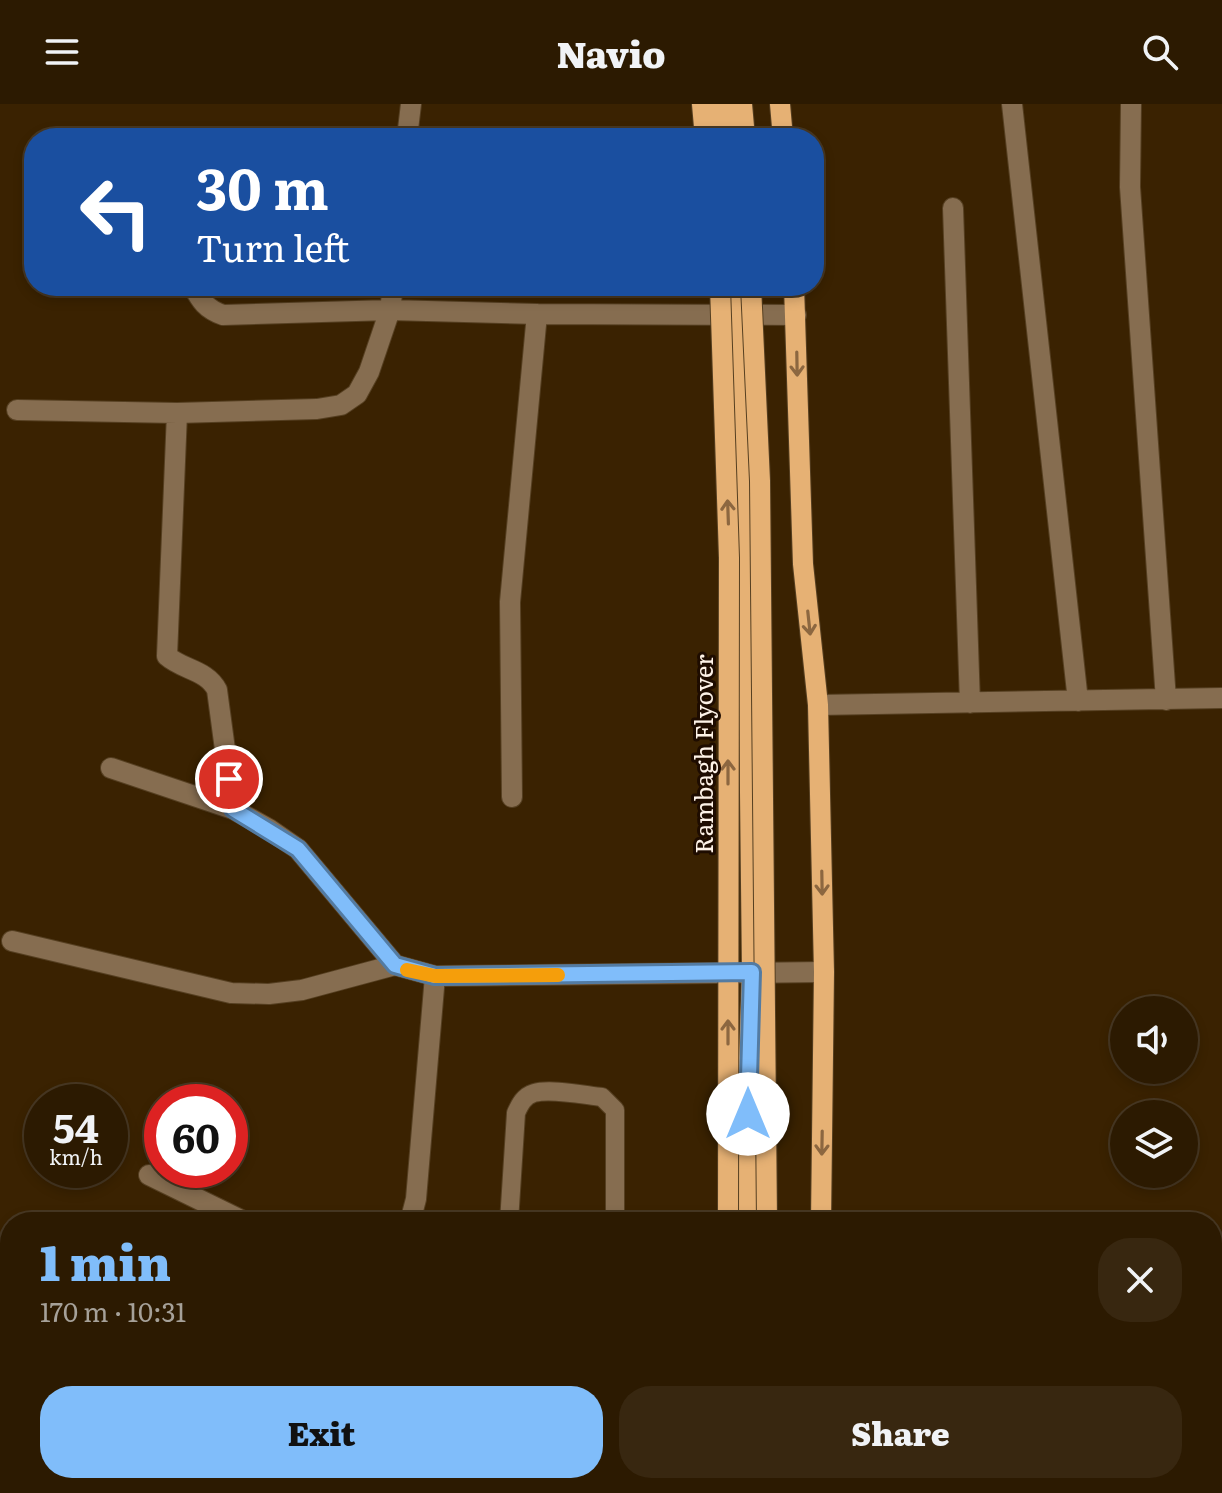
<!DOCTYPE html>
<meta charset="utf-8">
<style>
:root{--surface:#2c1a01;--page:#382710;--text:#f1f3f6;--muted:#a6a199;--line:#483823;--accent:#80bdfa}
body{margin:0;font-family:Literata,serif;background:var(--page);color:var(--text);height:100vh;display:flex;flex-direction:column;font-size:30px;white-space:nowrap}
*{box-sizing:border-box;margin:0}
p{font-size:26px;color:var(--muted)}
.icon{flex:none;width:44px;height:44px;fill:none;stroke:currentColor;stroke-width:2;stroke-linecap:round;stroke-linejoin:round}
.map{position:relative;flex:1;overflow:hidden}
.panel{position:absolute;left:0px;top:1108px;width:1222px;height:282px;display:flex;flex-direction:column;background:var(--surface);border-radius:32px 32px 0 0;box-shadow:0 4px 12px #0003,0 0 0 2px var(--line)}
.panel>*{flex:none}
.banner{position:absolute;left:24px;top:24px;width:800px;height:168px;border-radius:32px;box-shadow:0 4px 12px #0003,0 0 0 2px var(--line);background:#1a4fa0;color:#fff;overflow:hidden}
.controls{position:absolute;left:1110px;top:892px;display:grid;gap:16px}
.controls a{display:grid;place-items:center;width:88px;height:88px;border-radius:50%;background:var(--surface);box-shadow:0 4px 12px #0003,0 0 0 2px var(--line);font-size:40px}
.speed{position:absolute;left:24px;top:980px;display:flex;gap:16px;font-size:40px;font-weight:700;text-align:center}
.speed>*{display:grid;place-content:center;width:104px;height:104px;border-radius:50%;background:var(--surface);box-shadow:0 4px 12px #0003,0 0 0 2px var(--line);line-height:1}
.speed small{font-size:20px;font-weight:400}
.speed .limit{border:12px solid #d22;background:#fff;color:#111}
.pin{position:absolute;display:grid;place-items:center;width:68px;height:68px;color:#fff;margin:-34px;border:4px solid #fff;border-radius:50%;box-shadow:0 2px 8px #0007}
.me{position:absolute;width:88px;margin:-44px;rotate:0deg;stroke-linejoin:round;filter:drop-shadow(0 0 6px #0008)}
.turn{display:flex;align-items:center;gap:28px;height:168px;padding:0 40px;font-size:36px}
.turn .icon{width:104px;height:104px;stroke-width:2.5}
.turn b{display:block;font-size:56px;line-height:68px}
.round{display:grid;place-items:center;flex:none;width:84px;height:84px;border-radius:32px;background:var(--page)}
.overview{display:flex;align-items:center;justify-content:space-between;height:136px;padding:0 40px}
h1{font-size:48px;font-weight:800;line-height:60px;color:var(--accent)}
.cta{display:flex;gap:16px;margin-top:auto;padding:16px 40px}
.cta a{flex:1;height:92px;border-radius:32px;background:var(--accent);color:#111;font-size:32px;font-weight:800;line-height:92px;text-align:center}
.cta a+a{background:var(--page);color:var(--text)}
header{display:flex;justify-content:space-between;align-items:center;height:104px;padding:0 40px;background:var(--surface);font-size:36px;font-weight:800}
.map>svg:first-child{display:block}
</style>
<header><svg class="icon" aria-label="menu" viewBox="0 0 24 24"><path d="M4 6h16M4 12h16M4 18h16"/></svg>Navio<svg class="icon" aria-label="search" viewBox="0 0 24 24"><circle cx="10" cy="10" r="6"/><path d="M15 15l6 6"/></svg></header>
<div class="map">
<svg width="1222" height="1389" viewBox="0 0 1222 1389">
<rect width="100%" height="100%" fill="#3a2201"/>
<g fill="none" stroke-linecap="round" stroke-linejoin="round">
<defs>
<path id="lane" d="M509 1118 516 1009C520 1000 524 992 534 989 550 984 584 991 602 993L615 1006V1118
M466 1389 470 1380"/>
<path id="street" d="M1012 0 1078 597
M1131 0 1130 83 1166 596
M407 34 411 0
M953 104 970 599
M193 182C201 197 206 205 223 211L390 206 537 210 796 211
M17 306 177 309 317 305 341 301 357 290 369 268 390 206 393 182
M177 309 167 552C183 566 207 566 217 586L233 705
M818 601 1222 594
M111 664 233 705 269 725 298 745 395 861 435 872 824 868
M512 693 510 498 537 210
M12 837 231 889 269 890 302 886 395 861
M149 1071 245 1118
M410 1118 416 1095 435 872
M0 1181 10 1183"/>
<path id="primary" d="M702 0 705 34
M722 0 725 34
M742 0 745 34
M780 0 783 34
M735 182 747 419 752 868 748 983 749 1118
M794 182 803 460 818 601 824 868 821 1118
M725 1389 726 1380
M743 1389V1380
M762 1389 763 1380
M818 1389V1380"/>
</defs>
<!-- lane casing -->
<use href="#lane" stroke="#553f21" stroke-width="20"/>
<!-- street casing -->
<use href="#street" stroke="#553f21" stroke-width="22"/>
<!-- primary casing -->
<use href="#primary" stroke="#553f21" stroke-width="22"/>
<!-- lane -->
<use href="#lane" stroke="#866d50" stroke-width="18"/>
<!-- street -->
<use href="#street" stroke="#866d50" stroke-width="20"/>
<!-- primary -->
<use href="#primary" stroke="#e6b174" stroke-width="20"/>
<defs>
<path id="primary-bridge" d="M720 182 729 454 728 1118
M751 182 760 377 767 1118"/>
</defs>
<!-- primary-bridge casing -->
<use href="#primary-bridge" stroke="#553f21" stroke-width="22" stroke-linecap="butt"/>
<!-- primary-bridge -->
<use href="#primary-bridge" stroke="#e6b174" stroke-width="20"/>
</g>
<!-- one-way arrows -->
<defs><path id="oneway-shaft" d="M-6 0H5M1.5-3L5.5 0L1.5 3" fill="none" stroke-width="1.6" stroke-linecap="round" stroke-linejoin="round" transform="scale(2)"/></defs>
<g stroke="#8c6740">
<use href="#oneway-shaft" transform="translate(797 260) rotate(89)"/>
<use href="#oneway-shaft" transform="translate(728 408) rotate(-92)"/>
<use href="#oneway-shaft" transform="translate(809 519) rotate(84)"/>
<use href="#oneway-shaft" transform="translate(728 668) rotate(-90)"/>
<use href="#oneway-shaft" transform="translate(822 779) rotate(89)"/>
<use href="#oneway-shaft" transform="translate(728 928) rotate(-90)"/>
<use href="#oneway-shaft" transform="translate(822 1039) rotate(91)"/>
</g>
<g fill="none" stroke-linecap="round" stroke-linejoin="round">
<defs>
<path id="route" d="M229 675 233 705 298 745 395 861 435 872 752 868 748 1010"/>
</defs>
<!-- route casing -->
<use href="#route" stroke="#537ba2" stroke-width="20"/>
<!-- route -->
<use href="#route" stroke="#80bdfa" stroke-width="14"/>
<!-- slow -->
<path stroke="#f59e0b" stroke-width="14" d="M407 866 435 872 558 871"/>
</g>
<g text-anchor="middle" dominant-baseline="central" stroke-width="6" stroke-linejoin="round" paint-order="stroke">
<!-- street labels -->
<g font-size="24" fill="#fdf2e7" stroke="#1e0c00">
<text transform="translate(702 650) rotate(-90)">Rambagh Flyover</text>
</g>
</g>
</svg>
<div class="controls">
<a><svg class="icon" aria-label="sound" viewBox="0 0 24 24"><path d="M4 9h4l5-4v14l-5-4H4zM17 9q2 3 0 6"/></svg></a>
<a><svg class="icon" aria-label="layers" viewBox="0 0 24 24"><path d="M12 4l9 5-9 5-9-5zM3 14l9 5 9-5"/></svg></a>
</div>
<div class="speed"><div>54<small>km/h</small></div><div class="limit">60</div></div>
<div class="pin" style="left:229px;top:675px;background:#d93025"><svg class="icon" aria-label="arrive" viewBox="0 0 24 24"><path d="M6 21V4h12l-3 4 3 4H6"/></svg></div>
<svg class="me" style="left:748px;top:1010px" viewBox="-20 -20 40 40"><circle r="19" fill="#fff"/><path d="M0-13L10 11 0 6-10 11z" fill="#80bdfa"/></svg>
<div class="banner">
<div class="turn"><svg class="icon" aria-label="left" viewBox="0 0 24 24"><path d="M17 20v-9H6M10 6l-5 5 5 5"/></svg><div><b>30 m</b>Turn left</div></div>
</div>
<section class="panel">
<div class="overview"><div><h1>1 min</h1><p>170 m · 10:31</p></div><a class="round"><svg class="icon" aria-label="close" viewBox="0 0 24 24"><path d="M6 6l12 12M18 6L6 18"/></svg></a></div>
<div class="cta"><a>Exit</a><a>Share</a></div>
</section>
</div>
